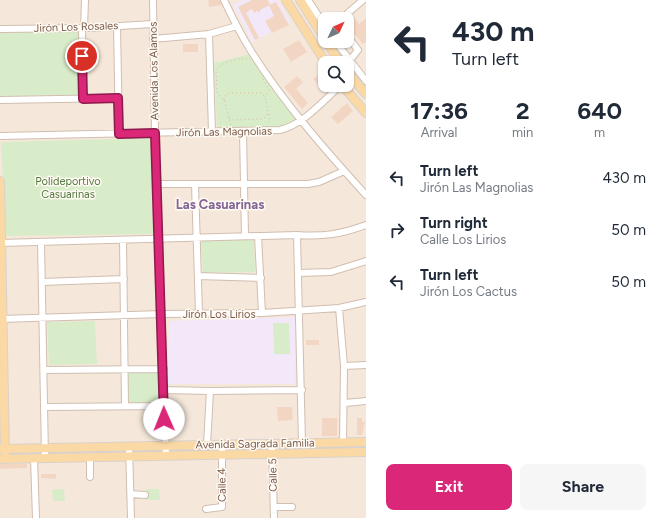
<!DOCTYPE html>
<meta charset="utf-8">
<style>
:root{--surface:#fff;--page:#f6f6f7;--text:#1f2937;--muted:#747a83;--accent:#db2777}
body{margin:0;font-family:Figtree,sans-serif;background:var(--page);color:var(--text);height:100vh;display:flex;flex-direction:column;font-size:15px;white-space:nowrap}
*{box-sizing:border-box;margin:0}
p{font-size:13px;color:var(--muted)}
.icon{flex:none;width:22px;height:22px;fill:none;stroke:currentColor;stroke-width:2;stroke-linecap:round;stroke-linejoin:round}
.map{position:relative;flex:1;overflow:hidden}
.panel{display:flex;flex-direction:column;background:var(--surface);width:300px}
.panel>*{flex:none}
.top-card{background:#fff;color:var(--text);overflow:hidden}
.needle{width:26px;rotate:46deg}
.fabs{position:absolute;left:318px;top:12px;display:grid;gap:8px}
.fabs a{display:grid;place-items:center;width:36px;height:36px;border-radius:8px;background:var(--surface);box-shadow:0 1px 3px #0004;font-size:20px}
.pin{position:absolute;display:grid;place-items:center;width:34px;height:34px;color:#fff;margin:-17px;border:2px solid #fff;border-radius:50%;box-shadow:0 1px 4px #0007}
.me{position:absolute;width:44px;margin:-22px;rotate:359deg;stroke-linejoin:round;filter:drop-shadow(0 0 3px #0008)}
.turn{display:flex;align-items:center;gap:14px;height:84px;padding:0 20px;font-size:18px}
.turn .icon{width:52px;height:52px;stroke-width:2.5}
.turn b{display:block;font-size:28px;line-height:34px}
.eta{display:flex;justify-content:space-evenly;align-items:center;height:68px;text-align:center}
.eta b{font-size:24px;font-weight:700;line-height:28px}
.cta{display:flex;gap:8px;margin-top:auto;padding:8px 20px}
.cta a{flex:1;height:46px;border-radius:8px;background:var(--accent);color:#fff;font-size:16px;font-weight:700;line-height:46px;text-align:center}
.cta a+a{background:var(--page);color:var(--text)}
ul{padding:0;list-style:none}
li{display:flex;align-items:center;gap:12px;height:52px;padding:0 20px}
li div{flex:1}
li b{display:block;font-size:15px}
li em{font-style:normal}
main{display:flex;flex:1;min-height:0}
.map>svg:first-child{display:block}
</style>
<main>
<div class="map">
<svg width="366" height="518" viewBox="0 0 366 518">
<rect width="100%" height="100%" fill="#fdf6ec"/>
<!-- residential -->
<path fill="#f5e8da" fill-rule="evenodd" d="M0 0H366V518H0ZM325 19H347V41H325ZM325 63H347V85H325Z"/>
<!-- education -->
<path fill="#f3e8fa" d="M243 0H278L291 22 252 42 233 5Z
M295 317V384H168L169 321Z"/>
<!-- green -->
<path fill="#d8ecc9" d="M80 30 81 95 0 96V32Z
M250 54 296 120 276 127 217 128 214 63Z
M153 138V234L6 236 1 142Z
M254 239 255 272 203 273 201 240Z
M95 321 97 364 49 365 47 322Z
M273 323H289L290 354H274Z
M127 371 158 372 159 404H128Z
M64 489 65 501H53L52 490Z
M146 489H159L160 500H146Z"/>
<!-- building -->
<path fill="#f3d5c3" d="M208 0H220L222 5 209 7Z
M252 0H268L270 5 260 10V13L257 11 254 13 252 9 246 13 259 38 255 40 238 7Z
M276 2 289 25 272 33 265 21 274 16 269 5Z
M353 16 359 24 366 18V42L363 44 347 25V22Z
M299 40 307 52 291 62 283 49Z
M183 44H198V52H183Z
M321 73 325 77V84L320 88 313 79Z
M297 76 303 82 296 89 308 103 302 109 284 87Z
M347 103 353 111 338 124 331 117Z
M306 340H319V345H306Z
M277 407H292L293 420 278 421Z
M322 418H337V436H322Z
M357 418H362V422H365L362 435H357Z
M0 464H27V468L0 469Z
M41 474H56V479L41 478Z"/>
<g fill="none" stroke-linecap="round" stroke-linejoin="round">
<defs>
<path id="minor" d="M153 0 155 133 166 455
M224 0C232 17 241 35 251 51 284 103 325 150 366 195
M308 0 325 26
M341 19 363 0
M117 26 119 134
M82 28 83 99
M84 28 85 0
M0 29 89 28 152 24
M209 34 212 132
M347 35 358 50 347 64
M153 39 209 34 237 26
M335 41 366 81
M0 100 118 98
M243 131 245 236
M0 136 280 130C304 124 323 101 341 85
M157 184H308L319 182 344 171
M195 184 199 313
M297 235 302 443
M258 236 262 313
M123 241 125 406
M41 242 45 458
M0 243 297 235C324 237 341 234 366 225
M298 273 331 272 366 261
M198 276 261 278
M42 282 124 279
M339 308 344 366 343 443
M0 319 162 314 262 313 339 308 366 302
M344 366 366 365
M45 370 164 369
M164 390 210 391
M345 403 366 401
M45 407 164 406
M272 443 274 518
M207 445 210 391 302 390
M129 446 131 518
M90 457V477
M34 458 36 518
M131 494 145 495
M274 507H292
M206 509 222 507V445"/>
<path id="major" d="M286 0 326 63
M300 0 340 63
M347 72 366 94
M342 85 366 113
M0 181 5 453
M0 449 366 442
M0 459 366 452"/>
</defs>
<!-- minor casing -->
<use href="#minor" stroke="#d1beb0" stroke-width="8"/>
<!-- major casing -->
<use href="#major" stroke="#dad1cd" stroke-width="10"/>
<!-- path -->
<path stroke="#d9b8a5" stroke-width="1" stroke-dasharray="1 3" stroke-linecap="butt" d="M263 79 269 90 265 97
M224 100 225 96 230 93H261L265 97 270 121 267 125
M229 118 233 120 263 119 268 114
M231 125 224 100 217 93 216 70C221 62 242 56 250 60"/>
<!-- minor -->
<use href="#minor" stroke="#fff" stroke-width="6"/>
<!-- major -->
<use href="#major" stroke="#fbd9a5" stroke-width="8"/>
</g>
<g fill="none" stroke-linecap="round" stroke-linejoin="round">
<defs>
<path id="route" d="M82 56 83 99 118 98 119 134 155 133 164 419"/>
</defs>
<!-- route casing -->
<use href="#route" stroke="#8e194d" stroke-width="10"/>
<!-- route -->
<use href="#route" stroke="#db2777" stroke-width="7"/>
</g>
<g text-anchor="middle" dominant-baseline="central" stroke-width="3" stroke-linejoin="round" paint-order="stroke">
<!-- street labels -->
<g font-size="11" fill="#7a5c4d" stroke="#fffaf3">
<text transform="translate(76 27) rotate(-2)">Jirón Los Rosales</text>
<text transform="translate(154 71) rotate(-91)">Avenida Los Alamos</text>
<text transform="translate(224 132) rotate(-1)">Jirón Las Magnolias</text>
<text x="219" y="314">Jirón Los Lirios</text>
<text transform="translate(255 444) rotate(-1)">Avenida Sagrada Familia</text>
<text transform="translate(273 475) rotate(-91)">Calle 5</text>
<text transform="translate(222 485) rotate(-91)">Calle 4</text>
</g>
<!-- park labels -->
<g font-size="11" fill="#537a41" stroke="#fffaf3">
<text x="68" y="181">Polideportivo<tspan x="68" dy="13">Casuarinas</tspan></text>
</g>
<!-- quarter labels -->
<g font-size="13" font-weight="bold" fill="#846695" stroke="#fffaf3">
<text x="220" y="204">Las Casuarinas</text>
</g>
</g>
</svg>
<div class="fabs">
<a><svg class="needle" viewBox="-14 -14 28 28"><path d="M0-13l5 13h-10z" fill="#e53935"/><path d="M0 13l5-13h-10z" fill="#747a83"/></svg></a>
<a><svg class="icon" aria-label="search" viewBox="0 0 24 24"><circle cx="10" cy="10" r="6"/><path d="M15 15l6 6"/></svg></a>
</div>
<div class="pin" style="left:82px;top:56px;background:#d93025"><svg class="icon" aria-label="arrive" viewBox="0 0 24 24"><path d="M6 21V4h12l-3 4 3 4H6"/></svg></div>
<svg class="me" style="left:164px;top:419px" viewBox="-20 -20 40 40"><circle r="19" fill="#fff"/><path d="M0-13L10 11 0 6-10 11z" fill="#db2777"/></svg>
</div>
<section class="panel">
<div class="top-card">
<div class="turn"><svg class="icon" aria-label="left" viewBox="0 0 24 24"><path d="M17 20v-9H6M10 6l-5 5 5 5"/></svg><div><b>430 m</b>Turn left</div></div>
</div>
<div class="eta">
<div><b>17:36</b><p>Arrival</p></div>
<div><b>2</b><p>min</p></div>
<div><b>640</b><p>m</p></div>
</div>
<ul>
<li><svg class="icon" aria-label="left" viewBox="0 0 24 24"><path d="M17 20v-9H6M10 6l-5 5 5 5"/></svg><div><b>Turn left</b><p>Jirón Las Magnolias</p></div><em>430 m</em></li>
<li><svg class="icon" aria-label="right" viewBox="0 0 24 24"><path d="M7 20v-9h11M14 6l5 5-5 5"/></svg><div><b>Turn right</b><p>Calle Los Lirios</p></div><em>50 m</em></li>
<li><svg class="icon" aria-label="left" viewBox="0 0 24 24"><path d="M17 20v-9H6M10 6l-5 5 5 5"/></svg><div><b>Turn left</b><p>Jirón Los Cactus</p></div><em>50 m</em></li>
</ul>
<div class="cta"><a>Exit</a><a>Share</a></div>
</section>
</main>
